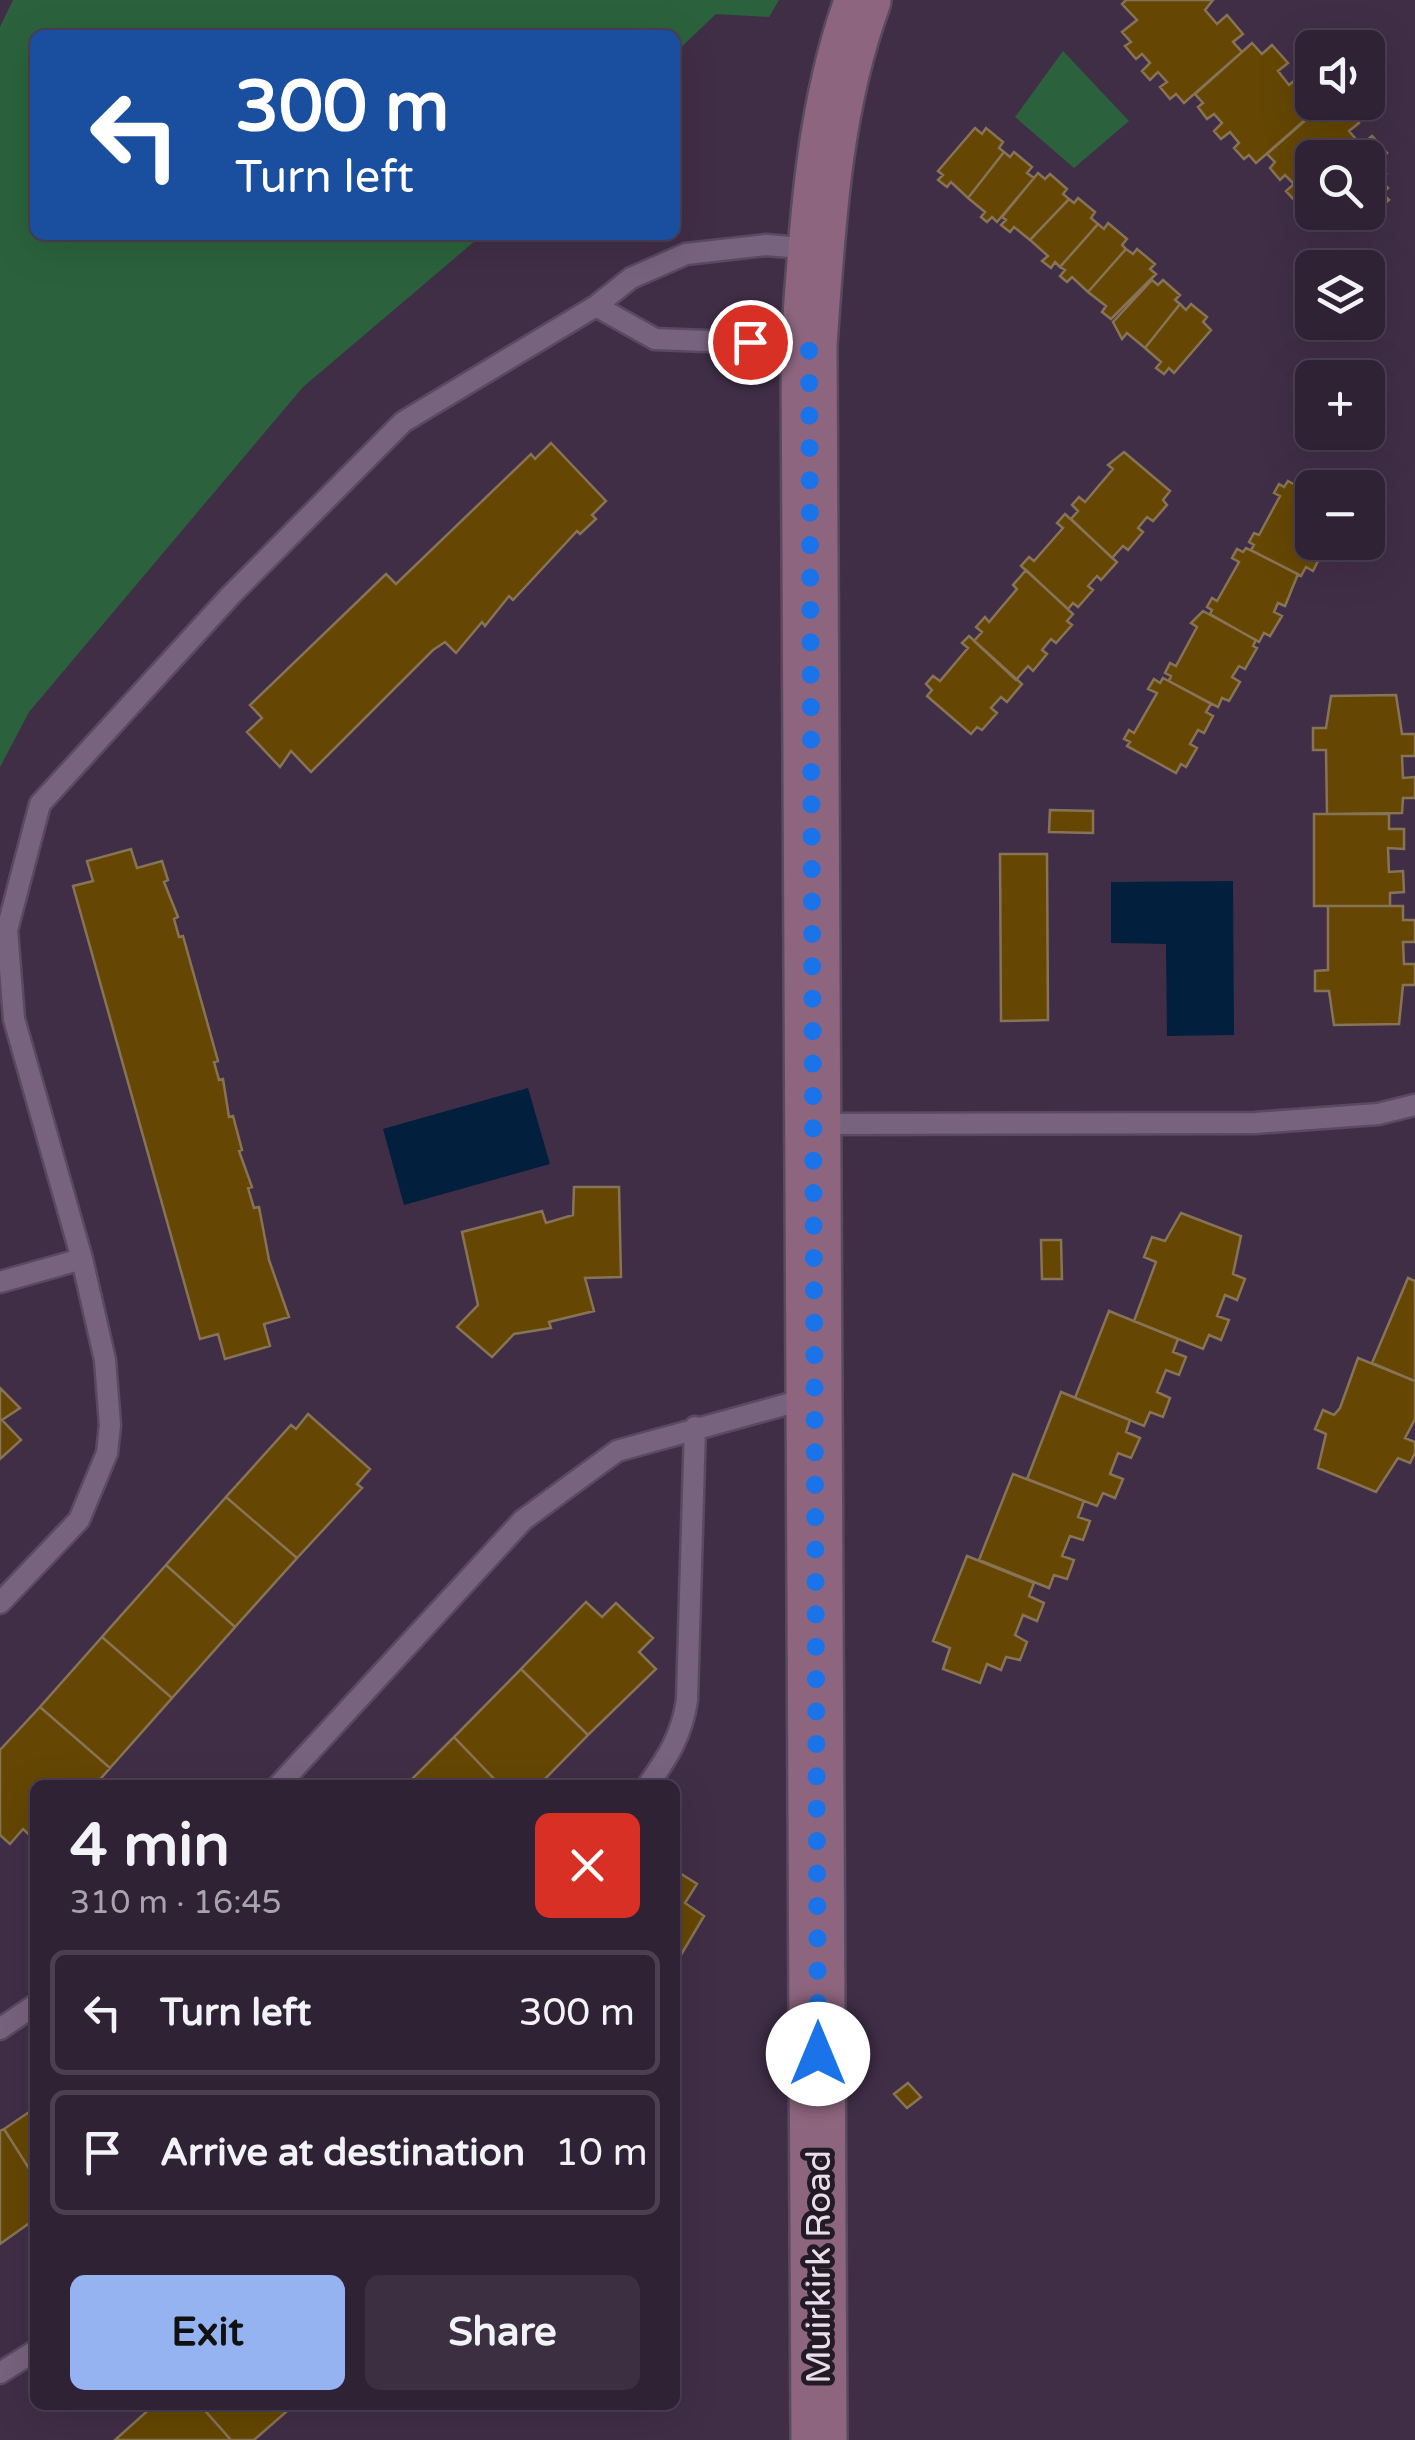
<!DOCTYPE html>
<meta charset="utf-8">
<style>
:root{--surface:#302235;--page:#3c2f41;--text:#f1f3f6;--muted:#a8a4ad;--line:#4b3f50;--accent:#95b2f1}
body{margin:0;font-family:"Varela Round",sans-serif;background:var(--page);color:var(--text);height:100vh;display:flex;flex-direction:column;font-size:38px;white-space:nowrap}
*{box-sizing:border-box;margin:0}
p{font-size:32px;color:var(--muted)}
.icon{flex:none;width:55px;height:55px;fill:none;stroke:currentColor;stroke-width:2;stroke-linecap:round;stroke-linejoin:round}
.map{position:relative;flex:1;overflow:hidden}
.panel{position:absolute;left:30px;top:1780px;width:650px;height:630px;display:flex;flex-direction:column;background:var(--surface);border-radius:15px;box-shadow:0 10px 40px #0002,0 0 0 2px var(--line)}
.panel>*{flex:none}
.guide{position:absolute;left:30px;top:30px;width:650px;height:210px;border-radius:15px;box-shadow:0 10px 40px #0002,0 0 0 2px var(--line);background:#1a4fa0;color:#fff;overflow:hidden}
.fabs{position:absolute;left:1295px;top:30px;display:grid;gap:20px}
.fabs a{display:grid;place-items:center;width:90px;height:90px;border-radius:15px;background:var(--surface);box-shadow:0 10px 40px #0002,0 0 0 2px var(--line);font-size:50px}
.pin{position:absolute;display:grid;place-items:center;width:85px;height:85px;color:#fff;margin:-42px;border:5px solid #fff;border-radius:50%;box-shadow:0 2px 10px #0007}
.me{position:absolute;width:110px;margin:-55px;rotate:0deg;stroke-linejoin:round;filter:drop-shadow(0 0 8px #0008)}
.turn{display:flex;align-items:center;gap:35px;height:210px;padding:0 40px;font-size:45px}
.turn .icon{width:130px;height:130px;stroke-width:2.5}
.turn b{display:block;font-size:70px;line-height:85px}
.round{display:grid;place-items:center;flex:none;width:105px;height:105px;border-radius:15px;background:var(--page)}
.head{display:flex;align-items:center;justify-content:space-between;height:170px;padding:0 40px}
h1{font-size:60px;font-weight:700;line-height:75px}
.primary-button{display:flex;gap:20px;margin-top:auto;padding:20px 40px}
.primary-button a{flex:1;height:115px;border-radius:15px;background:var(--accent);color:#111;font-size:40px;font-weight:700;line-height:115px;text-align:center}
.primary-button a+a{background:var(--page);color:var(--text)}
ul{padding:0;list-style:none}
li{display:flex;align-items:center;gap:30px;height:125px;margin:0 20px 15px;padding:0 20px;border:5px solid var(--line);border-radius:15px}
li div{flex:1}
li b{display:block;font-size:38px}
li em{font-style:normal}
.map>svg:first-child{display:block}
</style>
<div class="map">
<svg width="1415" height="2440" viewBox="0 0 1415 2440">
<rect width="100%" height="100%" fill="#402e47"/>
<!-- green -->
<path fill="#2b623d" d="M13 0H779L769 17 716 14 675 53V35H35V235H482L303 387 29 712 0 767V27Z
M1063 51 1129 121 1074 168 1015 117Z"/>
<!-- water -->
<path fill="#021f3e" d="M1233 881 1234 1035 1167 1036 1166 944 1111 943V882Z
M528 1088 550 1164 404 1205 383 1129Z"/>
<!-- building -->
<path fill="#654703" stroke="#877456" stroke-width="2.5" d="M1126 0H1213L1205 10 1217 24 1227 15 1243 34 1233 42 1242 52 1184 103 1176 94 1170 99 1160 87 1167 82 1158 72 1150 80 1142 71 1150 63 1142 54 1136 59 1125 46 1131 42 1122 32 1137 20 1122 4Z
M1252 43 1262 54 1272 45 1288 63 1278 71 1289 85 1300 76 1312 90 1304 102 1313 113 1256 163 1249 155 1244 159 1234 148 1239 143 1230 132 1221 139 1214 131 1222 123 1214 114 1207 119 1198 107 1203 103 1195 94Z
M1325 103 1335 115 1345 106 1359 123 1349 131 1361 145 1372 136 1387 153 1376 163 1386 174 1380 179 1388 188 1382 193 1389 200 1357 227 1344 212H1368V158H1312V212H1343L1330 224 1322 216 1316 221 1305 209 1311 204 1302 194 1295 201 1286 191 1294 184 1285 175 1280 180 1270 168 1275 162 1267 154Z
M975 128 982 134 986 128 1003 142 999 148 1004 152 968 198 951 182 947 187 938 180 943 175 938 171Z
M1004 152 1010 157 1014 152 1032 167 1027 173 1034 178 997 222 992 217 987 222 981 217 985 212 968 198Z
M1038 173 1045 179 1050 174 1067 189 1063 194 1069 199 1030 240 1014 227 1010 232 1001 225 1006 220 1002 217Z
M1078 198 1095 212 1091 218 1098 224 1060 267 1055 262 1051 268 1042 261 1048 256 1030 240 1069 199 1074 203Z
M1108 223 1127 239 1122 245 1126 249 1088 292 1072 277 1067 282 1060 276 1065 270 1060 267 1098 224 1104 229Z
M1126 249 1133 254 1137 249 1155 264 1150 269 1156 274 1111 319 1102 312 1106 306 1088 292Z
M1152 280 1158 285 1163 280 1180 295 1175 300 1180 304 1145 348 1127 333 1122 339 1113 322Z
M1180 304 1186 310 1191 304 1207 317 1203 322 1211 330 1174 373 1169 368 1164 374 1156 368 1161 362 1145 348Z
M551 443 606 501 592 515 596 519 580 534 577 531 513 600 509 596 485 626 482 622 456 653 445 642 433 650 311 772 291 751 280 767 247 732 262 718 250 705 386 574 396 584 531 454 535 459Z
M1124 452 1170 491 1163 500 1167 505 1153 521 1147 517 1138 528 1143 532 1128 550 1123 546 1112 558 1071 519 1078 511 1072 505 1079 497 1085 502 1113 469 1108 465Z
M1288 481 1312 494V542H1319L1316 548 1323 551 1313 571 1306 567 1301 576 1251 550 1254 545 1249 542 1254 533 1259 535 1280 496 1274 493 1279 484 1284 487Z
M1065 514 1117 562 1101 580 1097 576 1088 586 1093 590 1078 607 1073 603 1068 609 1021 566 1029 557 1034 561 1063 528 1057 523Z
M1246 548 1298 574 1285 606 1278 603 1274 612 1282 616 1270 636 1264 633 1259 642 1210 614 1212 610 1207 607 1212 598 1217 601 1239 562 1232 558 1237 549 1243 552Z
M1026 570 1073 614 1067 621 1072 625 1056 643 1051 639 1042 650 1047 654 1033 671 1028 666 1016 680 974 641 982 632 976 627 985 617 989 622 1017 589 1013 585Z
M1203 611 1256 640 1253 646 1257 648 1245 669 1239 666 1232 677 1240 682 1229 701 1222 698 1218 707 1169 681 1171 676 1165 673 1170 663 1176 666 1197 627 1191 623Z
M969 636 1022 684 1007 702 1001 697 991 708 997 713 982 730 977 727 971 734 927 696 932 690 926 684 933 676 940 681 968 648 962 643Z
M1163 678 1211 704 1206 712 1213 716 1204 733 1198 730 1190 744 1197 748 1186 767 1181 764 1176 773 1127 746 1130 742 1124 739 1129 730 1134 733 1157 693 1148 689 1154 679 1160 683Z
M1396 695 1402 734H1415V756H1402L1403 778 1415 777V798H1403L1402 813 1327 814 1326 750H1313V728H1326L1331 696Z
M1050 810 1093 811V833L1049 832Z
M1314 814H1389V829H1404V849L1388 848 1389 872 1403 871 1404 892 1390 893V906H1314Z
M131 849 137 868 162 861 168 880 164 882 178 917 174 919 179 937 183 936 218 1061 214 1062 219 1080 223 1079 229 1117 233 1116 242 1150 239 1151 252 1187 248 1188 254 1208 259 1207 269 1260 289 1317 264 1324 270 1346 225 1359 218 1334 200 1339 73 886 93 881 87 861Z
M1000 854H1047L1048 1020 1001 1021Z
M1328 906H1403V920H1415V942H1403L1404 964H1415V985H1403L1399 1024 1334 1025 1329 991H1315V971L1328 970Z
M574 1187H619L621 1277 585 1278 594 1311 549 1322 551 1328 514 1334 492 1357 457 1327 478 1305 462 1232 542 1211 546 1223 573 1215Z
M1181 1213 1241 1236 1233 1274 1245 1279 1237 1300 1225 1295 1217 1316 1229 1320 1221 1340 1209 1335 1203 1349 1134 1321 1156 1262 1144 1257 1152 1237 1165 1241Z
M1041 1240H1061L1062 1279H1042Z
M1408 1278 1415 1281V1381L1372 1363Z
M1109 1311 1178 1339 1173 1352 1186 1357 1179 1375 1166 1370 1157 1392 1170 1398 1163 1417 1150 1412 1144 1426 1075 1398Z
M1358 1358 1415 1381V1419L1405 1438 1415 1442V1453L1410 1463 1398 1458 1376 1492 1318 1468 1326 1434 1315 1429 1323 1410 1334 1415 1340 1408Z
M0 1388 20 1408 2 1420 21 1440 0 1459Z
M1061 1392 1130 1420 1126 1432 1140 1438 1131 1458 1118 1453 1110 1474 1123 1479 1115 1498 1103 1493 1097 1506 1027 1479Z
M308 1414 370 1469 357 1484 362 1488 297 1558 226 1497 291 1425 296 1429Z
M1013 1474 1084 1501 1078 1517 1090 1521 1083 1540 1070 1536 1062 1556 1074 1560 1067 1579 1054 1575 1049 1588 979 1560Z
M226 1497 297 1558 235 1627 166 1565Z
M967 1556 1034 1583 1029 1596 1044 1603 1037 1621 1023 1615 1015 1635 1027 1642 1020 1660 1006 1657 1001 1670 987 1664 980 1683 943 1669 950 1648 933 1641Z
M166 1565 235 1627 172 1698 102 1637Z
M586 1602 602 1617 616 1603 653 1638 639 1652 656 1669 588 1735 521 1669Z
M102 1637 172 1698 110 1768 40 1707Z
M521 1669 588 1735 539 1785H500L454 1737Z
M40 1707 110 1768 95 1785H35V1840L23 1829 10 1844 0 1835V1750Z
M454 1737 500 1785H406Z
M675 1870 697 1884 685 1903 704 1916 675 1965Z
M908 2083 921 2097 907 2108 894 2094Z
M35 2108V2178L4 2129Z
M4 2129 35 2178V2219L0 2244V2131Z
M154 2405H200L231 2440H115Z
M200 2405H294L254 2440H231Z"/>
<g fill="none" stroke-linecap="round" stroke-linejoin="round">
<defs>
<path id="service" d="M596 306 655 339 805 345
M815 1124 1255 1123 1378 1114 1415 1105
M0 1282 82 1259
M0 1603 79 1520 107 1453 110 1425 105 1360 82 1259 14 1019 7 930 40 804 231 595 403 422 596 306 631 278 686 254 766 245 813 249
M279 1785 523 1520 617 1451 813 1397
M648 1785C668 1757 682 1735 687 1700L695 1427
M0 2029 35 2005
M0 2373 35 2351"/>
<path id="secondary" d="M819 2440 809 345C817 231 823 108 863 0"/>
</defs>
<!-- service casing -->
<use href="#service" stroke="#594a5f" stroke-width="25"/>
<!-- secondary casing -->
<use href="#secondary" stroke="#594a5f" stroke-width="60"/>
<!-- service -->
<use href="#service" stroke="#78637f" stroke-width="20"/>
<!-- secondary -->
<use href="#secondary" stroke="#8d657e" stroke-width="55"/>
</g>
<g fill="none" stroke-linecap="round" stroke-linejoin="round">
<!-- route -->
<path stroke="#1a73e8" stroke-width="18" stroke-dasharray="0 32.4" d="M750 342 809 345 818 2054"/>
</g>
<g text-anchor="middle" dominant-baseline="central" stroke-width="10" stroke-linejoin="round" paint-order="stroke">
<!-- street labels -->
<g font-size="35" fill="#e8dded" stroke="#221a25">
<text transform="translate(819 2267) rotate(-90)">Muirkirk Road</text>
</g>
</g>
</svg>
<div class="fabs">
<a><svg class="icon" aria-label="sound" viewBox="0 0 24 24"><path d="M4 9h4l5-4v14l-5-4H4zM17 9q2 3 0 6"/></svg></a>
<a><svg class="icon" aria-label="search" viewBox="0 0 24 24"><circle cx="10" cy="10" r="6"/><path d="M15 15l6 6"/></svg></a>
<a><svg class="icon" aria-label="layers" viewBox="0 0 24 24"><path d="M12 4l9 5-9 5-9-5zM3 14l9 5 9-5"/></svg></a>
<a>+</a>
<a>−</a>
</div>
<div class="pin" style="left:750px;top:342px;background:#d93025"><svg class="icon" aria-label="arrive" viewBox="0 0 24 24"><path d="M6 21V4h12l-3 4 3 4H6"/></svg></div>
<svg class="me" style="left:818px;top:2054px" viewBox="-20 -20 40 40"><circle r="19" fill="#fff"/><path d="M0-13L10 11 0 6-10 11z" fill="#1a73e8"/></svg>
<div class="guide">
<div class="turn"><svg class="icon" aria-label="left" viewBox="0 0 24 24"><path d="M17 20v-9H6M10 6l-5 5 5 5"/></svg><div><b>300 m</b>Turn left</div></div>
</div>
<section class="panel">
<div class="head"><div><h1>4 min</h1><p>310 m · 16:45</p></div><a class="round" style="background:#d93025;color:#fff"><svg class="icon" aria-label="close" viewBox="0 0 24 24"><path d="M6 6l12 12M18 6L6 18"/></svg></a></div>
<ul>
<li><svg class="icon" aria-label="left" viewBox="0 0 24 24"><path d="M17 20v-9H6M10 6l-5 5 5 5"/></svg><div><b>Turn left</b></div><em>300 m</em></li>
<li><svg class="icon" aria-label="arrive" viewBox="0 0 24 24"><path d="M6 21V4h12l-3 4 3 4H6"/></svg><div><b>Arrive at destination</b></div><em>10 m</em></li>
</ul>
<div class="primary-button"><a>Exit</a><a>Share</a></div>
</section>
</div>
